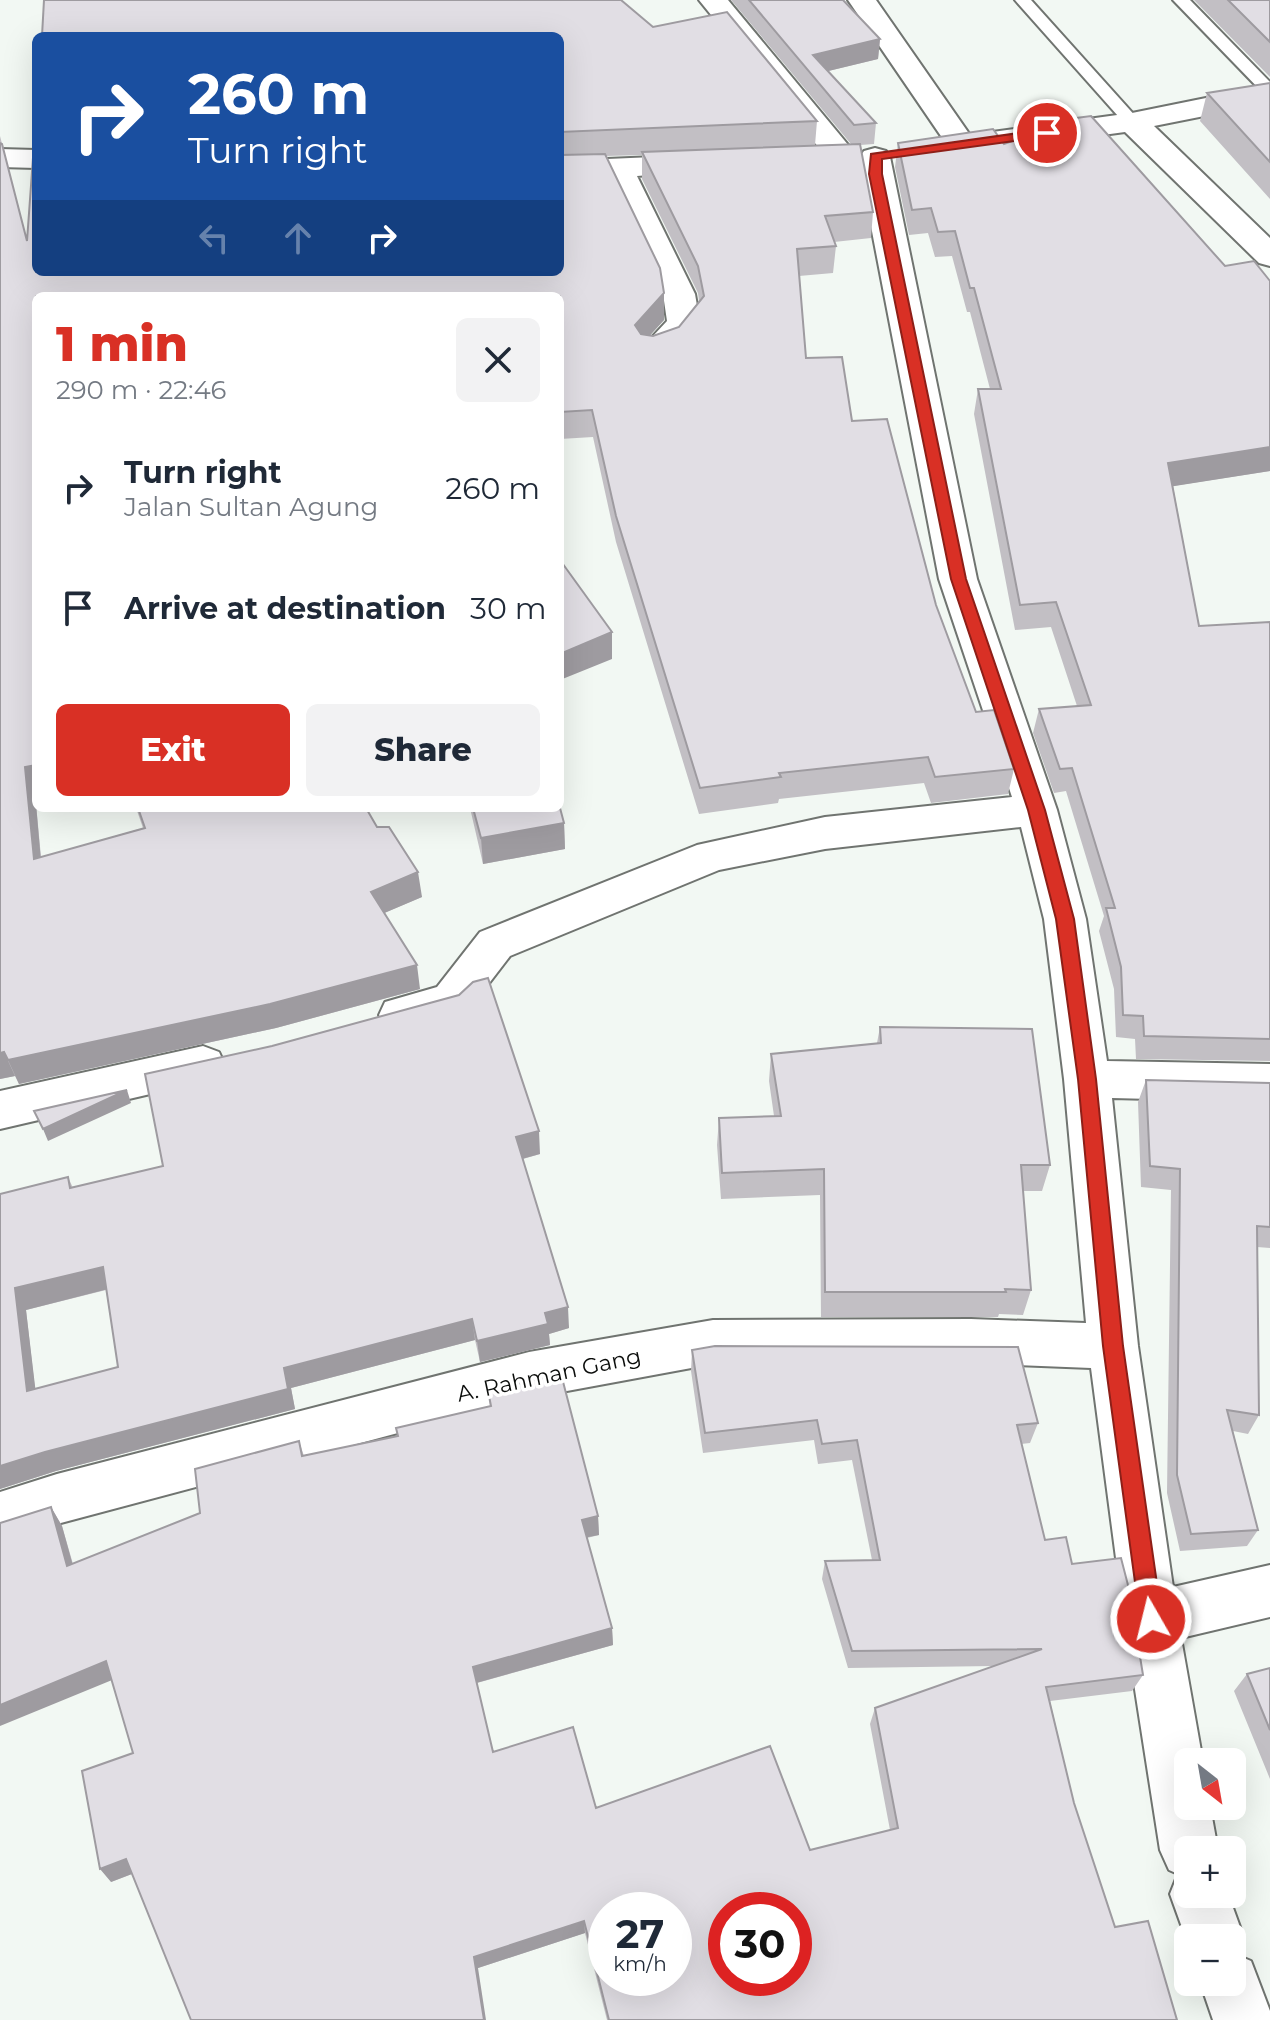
<!DOCTYPE html>
<meta charset="utf-8">
<style>
:root{--surface:#fff;--page:#f2f2f3;--text:#1f2937;--muted:#747a83;--accent:#d93025}
body{margin:0;font-family:Montserrat,sans-serif;background:var(--page);color:var(--text);height:100vh;display:flex;flex-direction:column;font-size:30px;white-space:nowrap}
*{box-sizing:border-box;margin:0}
p{font-size:26px;color:var(--muted)}
.icon{flex:none;width:44px;height:44px;fill:none;stroke:currentColor;stroke-width:2;stroke-linecap:round;stroke-linejoin:round}
.map{position:relative;flex:1;overflow:hidden}
.side{position:absolute;left:32px;top:292px;width:532px;height:520px;display:flex;flex-direction:column;background:var(--surface);border-radius:12px;box-shadow:0 8px 32px #0002}
.side>*{flex:none}
.banner{position:absolute;left:32px;top:32px;width:532px;height:244px;border-radius:12px;box-shadow:0 8px 32px #0002;background:#1a4fa0;color:#fff;overflow:hidden}
.needle{width:52px;rotate:149deg}
.controls{position:absolute;left:1174px;top:1748px;display:grid;gap:16px}
.controls a{display:grid;place-items:center;width:72px;height:72px;border-radius:12px;background:var(--surface);box-shadow:0 8px 32px #0002;font-size:40px}
.speed{position:absolute;left:588px;top:1892px;display:flex;gap:16px;font-size:40px;font-weight:700;text-align:center}
.speed>*{display:grid;place-content:center;width:104px;height:104px;border-radius:50%;background:var(--surface);box-shadow:0 8px 32px #0002;line-height:1}
.speed small{font-size:20px;font-weight:400}
.speed .limit{border:12px solid #d22;background:#fff;color:#111}
.pin{position:absolute;display:grid;place-items:center;width:68px;height:68px;color:#fff;margin:-34px;border:4px solid #fff;border-radius:50%;box-shadow:0 2px 8px #0007}
.me{position:absolute;width:88px;margin:-44px;rotate:352deg;stroke-linejoin:round;filter:drop-shadow(0 0 6px #0008)}
.turn{display:flex;align-items:center;gap:28px;height:168px;padding:0 24px;font-size:36px}
.turn .icon{width:104px;height:104px;stroke-width:2.5}
.turn b{display:block;font-size:56px;line-height:68px}
.lanes{display:flex;align-items:center;height:76px;padding:0 24px;background:#0003;justify-content:center;gap:40px;direction:ltr}
.lanes .off{opacity:.35}
.round{display:grid;place-items:center;flex:none;width:84px;height:84px;border-radius:12px;background:var(--page)}
.headline{display:flex;align-items:center;justify-content:space-between;height:136px;padding:0 24px}
h1{font-size:48px;font-weight:800;line-height:60px;color:var(--accent)}
.button{display:flex;gap:16px;margin-top:auto;padding:16px 24px}
.button a{flex:1;height:92px;border-radius:12px;background:var(--accent);color:#fff;font-size:32px;font-weight:800;line-height:92px;text-align:center}
.button a+a{background:var(--page);color:var(--text)}
ul{padding:0;list-style:none}
li{display:flex;align-items:center;gap:24px;height:120px;padding:0 24px}
li div{flex:1}
li b{display:block;font-size:30px}
li em{font-style:normal}
.map>svg:first-child{display:block}
</style>
<div class="map">
<svg width="1270" height="2020" viewBox="0 0 1270 2020">
<rect width="100%" height="100%" fill="#f2f8f3"/>
<g fill="none" stroke-linecap="round" stroke-linejoin="round">
<defs>
<path id="service" d="M1015 0H1031L1138 119V125H1126Z
M1173 0H1190L1270 82V96L1264 94Z"/>
<path id="minor" d="M699 0H728L854 152 858 158 854 164 843 167 832 164Z
M848 0H876L970 135 1132 113 1270 85V103L1154 126 1270 238V266L1259 263 1125 132 941 157 930 154 926 148 930 142 943 139Z
M875 148 886 151 890 157 977 579 1057 810 1086 919 1107 1061 1270 1064V1102L1112 1098 1138 1346 1173 1587 1270 1565V1617L1181 1638 1203 1762H1188V1806H1210L1218 1850H1188V1894H1228L1244 1938 1237 1955 1251 1961 1270 2011V2020H1213L1200 1982H1232V1938H1188V1944L1170 1894 1178 1874 1169 1870 1160 1850 1124 1619 1091 1368 971 1363 713 1364 529 1398 57 1524 0 1542V1492L57 1474 529 1352 713 1320 971 1319 1086 1323 1064 1079 1044 919 1021 827 825 849 719 870 510 956 467 1012 401 1033 385 1028 379 1015 385 1002 437 987 480 932 697 845 825 817 1012 797 939 579 861 174 860 157 864 151Z
M0 149 36 150V168L0 167Z
M701 155 712 158 716 164 712 170 637 176 695 294 700 323C687 343 668 366 643 359L638 352 667 321 663 294 607 177 560 179V161Z
M203 1046 219 1052 225 1065 219 1078 0 1129V1091Z"/>
</defs>
<!-- service casing -->
<use href="#service" stroke="#707470" stroke-width="4"/>
<!-- minor casing -->
<use href="#minor" stroke="#707470" stroke-width="4"/>
<!-- service -->
<use href="#service" fill="#fff" fill-rule="evenodd"/>
<!-- minor -->
<use href="#minor" fill="#fff" fill-rule="evenodd"/>
</g>
<!-- wall -->
<path fill="#c2bfc4" fill-rule="evenodd" d="M731 0H843L880 39 878 59 828 71 876 123 874 144 860 145 873 212 871 238 834 242 836 246 833 273 799 276 806 358 852 421 936 605 976 712 1014 769 1008 794 931 803 924 783 779 799 778 803 699 814 616 542 593 437 560 439V296H36L35 793 41 857 143 828 136 808H366L377 827 422 897 384 913 420 989 276 1028 19 1084 15 1076 0 1079V136L27 240 560 272V36L653 27 817 121 815 145 851 144ZM642 155V179L698 293 699 301 679 327 653 336H649L664 320 606 156Z
M1194 0H1270V77Z
M1270 83V199L1200 121 1207 93Z
M898 143 1004 144 1225 266 1270 281V471L1173 486 1199 626 1270 622V1061L1136 1059 1135 1039 1116 1037 1114 989 1099 931 1104 916 1066 791 1054 793 1033 733 1039 709 1077 706 1051 627 1015 630 974 414 978 389H990L970 312H967L952 256 935 257 928 233 909 235 895 167Z
M470 808H560L564 823 565 849 483 864Z
M880 1027 1050 1165 1042 1191H1023L1031 1290 1023 1315 999 1314 998 1317H821L820 1195 721 1199 717 1145 719 1118 774 1116 769 1081 771 1054 877 1043Z
M1146 1080 1270 1083V1248L1257 1247 1259 1415 1248 1434 1233 1431 1258 1530 1247 1546 1180 1551 1167 1493 1171 1190 1141 1187 1138 1102Z
M540 1154 523 1159 569 1328 549 1334 550 1345 480 1362 475 1340 291 1388 295 1409 56 1471 0 1489V1194L68 1177 73 1188ZM106 1290 118 1367 35 1389 26 1310Z
M692 1350 1038 1423 1030 1443 1021 1444 1045 1540 1072 1564 1143 1675 1132 1691 1050 1701 1074 1803 1115 1927 1177 2020H607L585 1933 478 1968 132 1874 111 1882 133 1753 112 1680 51 1507 62 1526 73 1564 200 1513 299 1441 304 1456 398 1436 490 1406 488 1391 598 1516 599 1535 587 1538 612 1628 613 1645 477 1683 493 1752 596 1808 810 1850 890 1830 870 1724 875 1708 994 1666 848 1668 822 1579 825 1561 872 1560 852 1460 818 1464 814 1440 703 1453 691 1371Z
M1270 1668V1779L1234 1691 1247 1674Z"/>
<!-- shaded-wall -->
<path fill="#9e9ba0" d="M880 39 878 59 812 75 813 55Z
M664 293V320L635 352V325Z
M1270 447V471L1162 488 1168 463Z
M612 632V659L560 680V654Z
M36 765V792L35 793 43 884 34 859 25 767Z
M564 823 565 849 483 864 481 838Z
M418 872 422 897 375 917 371 892Z
M417 965 420 989 276 1028 19 1084 8 1060Z
M4 1052 15 1076 0 1079V1053Z
M127 1090 131 1103 48 1141 43 1129Z
M539 1131 540 1154 518 1160 516 1137Z
M103 1267 112 1288 26 1310 38 1411 27 1391 15 1288Z
M568 1307 569 1328 549 1334 550 1345 480 1362 477 1341 545 1313Z
M472 1319 475 1340 291 1388 295 1409 56 1471 0 1489V1466L284 1368Z
M51 1507 62 1526 78 1584 67 1566Z
M598 1516 599 1535 583 1538 582 1520Z
M612 1628 613 1645 476 1683 473 1667Z
M106 1661 117 1678 0 1726V1705Z
M126 1859 137 1872 111 1882 100 1869Z
M584 1921 585 1933 478 1968 486 2020H484L474 1957Z"/>
<!-- building -->
<path fill="#e1dee4" stroke="#9e9ba0" stroke-width="2" fill-rule="evenodd" d="M44 0H621L653 27 727 12 817 121 560 132V36H42Z
M749 0H843L880 39 813 55 876 123 854 125Z
M1228 0H1270V42Z
M1270 83V162L1207 93Z
M36 116V272H560V155L605 154 660 268 664 293 635 325 641 334 653 336 679 327 704 296 698 266 642 152 860 144 873 212 825 216 836 246 797 249 806 358 842 357 852 421 887 419 936 605 976 712 994 710 1014 769 935 777 928 757 779 773 781 777 700 788 616 516 592 410 560 412V296H36V765L25 767 34 859 145 828 138 808H366L377 827H389L418 872 371 892 417 965 270 1004 8 1060 4 1052 0 1053V143L2 144 27 241Z
M1091 116 1225 266 1254 261 1270 281V447L1168 463 1199 626 1270 622V1039L1144 1036 1143 1016 1123 1015 1121 967 1106 908H1115L1072 768 1060 769 1039 709 1091 705 1056 602 1020 605 978 389H1001L974 288H970L955 231 938 232 931 208 912 210 898 143 993 129 1004 144 1076 118Z
M560 560 612 632 560 654Z
M473 808H560L564 823 481 838Z
M488 978 539 1131 516 1137 568 1307 545 1313 548 1324 477 1341 472 1319 284 1368 288 1389 45 1452 0 1466V1194L68 1177 70 1188 163 1166 145 1074 272 1046 459 995 473 982ZM103 1267 118 1367 27 1391 15 1288Z
M880 1027 1032 1029 1050 1165H1021L1031 1290 1005 1289 1006 1292H825L824 1169 722 1173 719 1118 781 1116 771 1054 881 1043Z
M1146 1080 1270 1083V1227L1257 1226 1259 1415 1227 1410 1258 1530 1191 1534 1177 1475 1180 1169 1150 1166Z
M127 1090 43 1129 34 1111Z
M715 1346 1018 1347 1038 1423 1017 1425 1045 1540 1066 1537 1072 1564 1121 1558 1129 1589 1143 1675 1046 1687 1074 1803 1115 1927 1148 1921 1177 2020H609L584 1921 474 1957 484 2020H191L126 1859 100 1869 82 1771 133 1753 106 1661 0 1705V1523L51 1507 67 1566 200 1513 195 1469 299 1441 302 1456 398 1436 396 1428 491 1406 488 1391 561 1374 598 1516 582 1520 612 1628 473 1667 493 1752 573 1727 596 1808 770 1746 810 1850 898 1828 875 1708 1042 1649 852 1651 825 1561 880 1560 857 1440 822 1444 817 1420 705 1433 692 1350ZM606 1910H674V1978H606ZM726 1910H794V1978H726Z
M1270 1668V1730L1247 1674Z"/>
<!-- route -->
<path fill="#d93025" stroke="#8d1f18" stroke-width="2" d="M1047 129 1053 133 1052 136 882 159V174L966 579 1045 810 1074 919 1096 1079 1123 1346 1162 1619 1159 1627 1151 1630 1143 1627 1140 1619 1103 1346 1078 1079 1056 919 1028 810 951 579 869 174 871 154Z"/>
<g text-anchor="middle" dominant-baseline="central" stroke-width="7" stroke-linejoin="round" paint-order="stroke">
<!-- street labels -->
<g font-size="22" fill="#0a0c0a" stroke="#fff">
<text transform="translate(549 1375) rotate(-12)">A. Rahman Gang</text>
</g>
</g>
</svg>
<div class="controls">
<a><svg class="needle" viewBox="-14 -14 28 28"><path d="M0-13l5 13h-10z" fill="#e53935"/><path d="M0 13l5-13h-10z" fill="#747a83"/></svg></a>
<a>+</a>
<a>−</a>
</div>
<div class="speed"><div>27<small>km/h</small></div><div class="limit">30</div></div>
<div class="pin" style="left:1047px;top:133px;background:#d93025"><svg class="icon" aria-label="arrive" viewBox="0 0 24 24"><path d="M6 21V4h12l-3 4 3 4H6"/></svg></div>
<svg class="me" style="left:1151px;top:1619px" viewBox="-20 -20 40 40"><circle r="17" fill="#d93025" stroke="#fff" stroke-width="3"/><path d="M0-11L8 9 0 5-8 9z" fill="#fff"/></svg>
<div class="banner">
<div class="turn"><svg class="icon" aria-label="right" viewBox="0 0 24 24"><path d="M7 20v-9h11M14 6l5 5-5 5"/></svg><div><b>260 m</b>Turn right</div></div>
<div class="lanes"><svg class="icon off" aria-label="left" viewBox="0 0 24 24"><path d="M17 20v-9H6M10 6l-5 5 5 5"/></svg><svg class="icon off" aria-label="ahead" viewBox="0 0 24 24"><path d="M12 20V5M6 11l6-6 6 6"/></svg><svg class="icon" aria-label="right" viewBox="0 0 24 24"><path d="M7 20v-9h11M14 6l5 5-5 5"/></svg></div>
</div>
<section class="side">
<div class="headline"><div><h1>1 min</h1><p>290 m · 22:46</p></div><a class="round"><svg class="icon" aria-label="close" viewBox="0 0 24 24"><path d="M6 6l12 12M18 6L6 18"/></svg></a></div>
<ul>
<li><svg class="icon" aria-label="right" viewBox="0 0 24 24"><path d="M7 20v-9h11M14 6l5 5-5 5"/></svg><div><b>Turn right</b><p>Jalan Sultan Agung</p></div><em>260 m</em></li>
<li><svg class="icon" aria-label="arrive" viewBox="0 0 24 24"><path d="M6 21V4h12l-3 4 3 4H6"/></svg><div><b>Arrive at destination</b></div><em>30 m</em></li>
</ul>
<div class="button"><a>Exit</a><a>Share</a></div>
</section>
</div>
